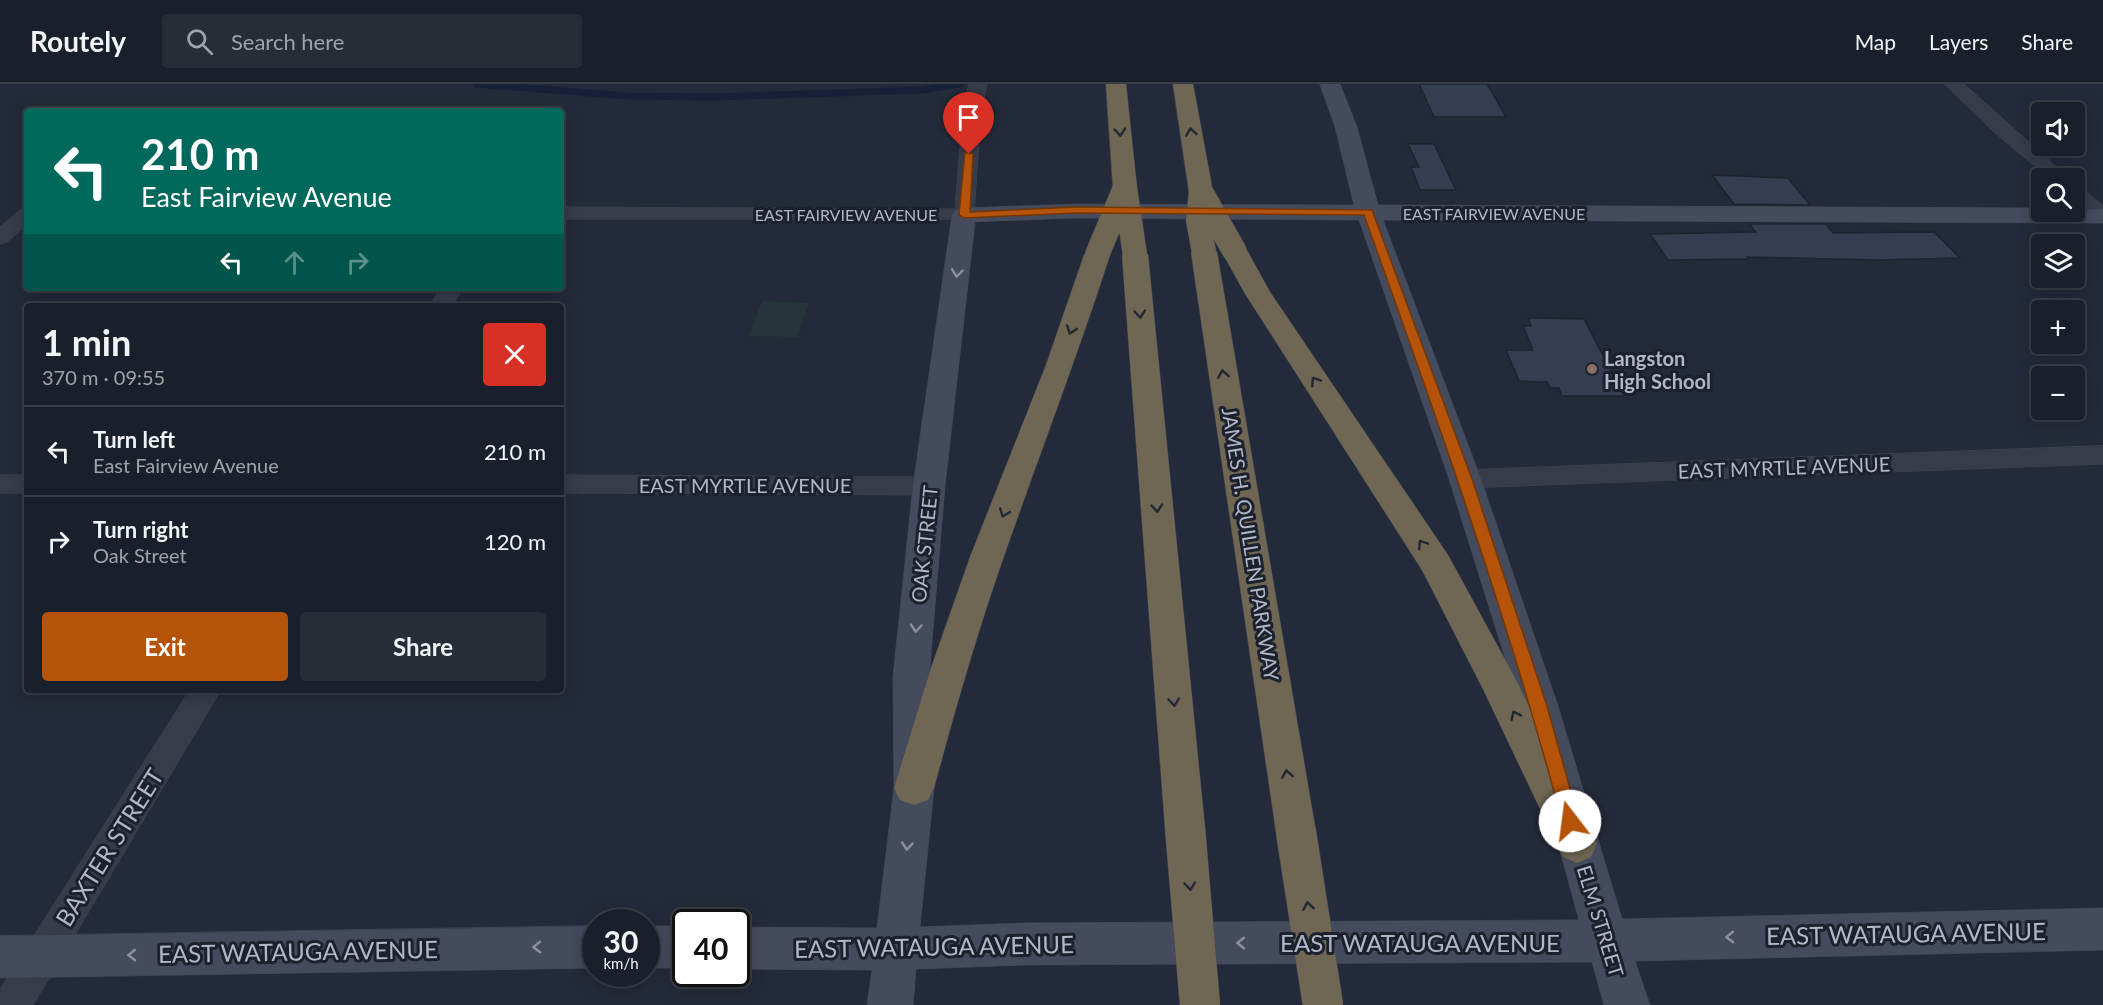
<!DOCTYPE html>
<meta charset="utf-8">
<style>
:root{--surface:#1a202b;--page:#272d37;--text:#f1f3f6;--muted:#9fa3a9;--line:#383e47;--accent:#b45309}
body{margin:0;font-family:Lato,sans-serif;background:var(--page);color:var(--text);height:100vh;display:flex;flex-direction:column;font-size:22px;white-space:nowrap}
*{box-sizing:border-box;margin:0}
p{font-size:20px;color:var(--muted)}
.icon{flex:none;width:33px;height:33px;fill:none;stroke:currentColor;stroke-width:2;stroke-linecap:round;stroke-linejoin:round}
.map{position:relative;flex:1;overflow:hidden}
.panel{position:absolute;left:24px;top:219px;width:540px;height:390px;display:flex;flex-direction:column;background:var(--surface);border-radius:6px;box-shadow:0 3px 15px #0003,0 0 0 2px var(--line)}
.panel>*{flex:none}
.top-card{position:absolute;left:24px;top:24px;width:540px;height:183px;border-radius:6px;box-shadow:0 3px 15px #0003,0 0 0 2px var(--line);background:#00695c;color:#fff;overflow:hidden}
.controls{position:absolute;left:2031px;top:18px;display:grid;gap:12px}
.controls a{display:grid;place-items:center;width:54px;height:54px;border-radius:6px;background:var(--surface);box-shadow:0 3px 15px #0003,0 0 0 2px var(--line);font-size:30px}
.speed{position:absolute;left:582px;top:825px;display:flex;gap:12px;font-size:30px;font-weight:700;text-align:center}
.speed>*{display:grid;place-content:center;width:78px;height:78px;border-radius:50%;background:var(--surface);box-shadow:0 3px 15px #0003,0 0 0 2px var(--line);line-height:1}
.speed small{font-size:15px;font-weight:400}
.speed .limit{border:3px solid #111;border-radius:9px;background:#fff;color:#111}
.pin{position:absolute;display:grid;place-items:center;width:51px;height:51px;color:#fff;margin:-62px -26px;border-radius:50% 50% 50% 0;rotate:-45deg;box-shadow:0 0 6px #0007}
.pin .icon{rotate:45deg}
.me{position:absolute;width:66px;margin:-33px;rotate:345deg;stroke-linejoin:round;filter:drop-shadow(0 0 4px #0008)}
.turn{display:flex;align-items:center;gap:21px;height:126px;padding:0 18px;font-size:27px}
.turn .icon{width:78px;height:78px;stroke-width:2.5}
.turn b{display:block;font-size:42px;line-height:51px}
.lanes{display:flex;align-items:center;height:57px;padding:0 18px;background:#0003;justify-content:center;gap:30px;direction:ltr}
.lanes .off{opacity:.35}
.round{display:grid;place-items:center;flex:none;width:63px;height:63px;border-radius:6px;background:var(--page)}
.summary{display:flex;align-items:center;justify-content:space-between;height:102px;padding:0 18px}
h1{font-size:36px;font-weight:700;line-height:45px}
.cta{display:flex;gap:12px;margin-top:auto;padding:12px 18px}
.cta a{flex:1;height:69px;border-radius:6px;background:var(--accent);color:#fff;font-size:24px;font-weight:700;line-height:69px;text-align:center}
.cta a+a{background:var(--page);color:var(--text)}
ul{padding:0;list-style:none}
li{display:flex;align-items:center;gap:18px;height:90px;padding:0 18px;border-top:2px solid var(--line)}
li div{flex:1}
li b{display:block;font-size:22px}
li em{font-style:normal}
header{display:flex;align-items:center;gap:36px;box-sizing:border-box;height:84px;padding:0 30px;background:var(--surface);border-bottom:2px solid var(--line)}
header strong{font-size:28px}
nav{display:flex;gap:33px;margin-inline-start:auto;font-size:21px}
.search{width:420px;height:54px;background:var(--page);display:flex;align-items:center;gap:15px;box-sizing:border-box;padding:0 21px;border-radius:6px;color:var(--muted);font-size:22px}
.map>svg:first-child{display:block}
</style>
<header>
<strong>Routely</strong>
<div class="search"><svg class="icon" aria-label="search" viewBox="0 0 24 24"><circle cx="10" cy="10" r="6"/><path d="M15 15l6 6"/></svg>Search here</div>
<nav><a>Map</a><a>Layers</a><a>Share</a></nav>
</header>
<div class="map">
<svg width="2103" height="921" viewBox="0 0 2103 921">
<rect width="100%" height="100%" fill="#232a39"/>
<!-- green -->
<path fill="#25353a" d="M762 217 809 219 797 253 749 252Z"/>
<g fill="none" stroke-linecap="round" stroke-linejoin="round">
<!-- stream -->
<path stroke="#172036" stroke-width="7" d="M477 0 628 12 715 13 922 6 960 0"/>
</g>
<!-- building -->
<path fill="#353d50" stroke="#1d2330" stroke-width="1.5" d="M1419 0H1487L1506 33H1434Z
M1408 60H1434L1456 106H1420L1411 83H1419Z
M1712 91 1788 94 1810 121 1734 120Z
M1749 140H1826L1833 149 1934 148 1960 174 1879 176 1747 173 1748 175 1668 176 1650 150 1756 148Z
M1528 234 1584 235 1624 312H1562L1559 304H1550L1547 298 1519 297 1506 266H1533L1523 242H1531Z"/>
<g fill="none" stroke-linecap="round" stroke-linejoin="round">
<defs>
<path id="street" d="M969 0H987L981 26 974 131 971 135H561V123L955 125 963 26Z
M1945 0H1964L2069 94H2049L1994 48Z
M2074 101 2081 103 2103 122V138L2096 136 2074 117Z
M27 124V141L7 158 0 160V143L20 126Z
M441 204H463L452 222H430Z
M2103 362V380L1465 404 1456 401 1452 395 1456 389 1465 386Z
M0 391H27V409H0Z
M561 391 929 393 938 396 942 402 938 408 929 411 561 409Z
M190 606H221L33 921H0V906Z"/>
<path id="secondary" d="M1320 0H1340L1357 43 1378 121 2042 124V128L2103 125V139L1383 136 1481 395 1558 622 1622 835 2103 824V866L1635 877 1650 921H1604L1592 878 1024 881 916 885 913 921H867L872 886 736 885V843L877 844 894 704 893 593 913 402 952 131 955 126 964 124 1076 120 1354 121 1335 43ZM1076 134 1359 136 1449 395 1520 622 1579 836 1024 839 920 843 934 704 929 593 945 402 975 138Z
M596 842V884L0 894V852Z
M646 842H686V884H646Z"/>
<path id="highway" d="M1106 0H1126L1137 104 1133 109 1125 111 1117 109 1113 104Z
M1173 0H1193L1213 108 1209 113 1201 115 1193 113 1189 108Z
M1204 160 1213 163 1217 168 1316 748 1310 761 1296 766 1282 761 1276 748 1191 168 1195 163Z
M1235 160 1244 163 1248 168 1270 208 1448 471 1514 592 1591 747 1597 760 1591 773 1577 779 1563 773 1483 605 1422 486 1244 208 1222 168 1226 163Z
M1097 163 1106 166 1110 171C1077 273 1039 372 1004 472 977 549 955 626 934 704L928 716 914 721 900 716 894 704 931 584 970 473 1046 281 1084 171 1088 166Z
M1135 163 1144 166 1148 171 1205 744 1199 757 1185 762 1171 757 1165 744 1122 171 1126 166Z"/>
</defs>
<!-- street casing -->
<use href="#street" stroke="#3f4553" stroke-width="1"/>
<!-- secondary casing -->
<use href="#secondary" stroke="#3f4553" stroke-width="1"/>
<!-- highway casing -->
<use href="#highway" stroke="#414754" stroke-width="1"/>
<!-- street -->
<use href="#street" fill="#363c4a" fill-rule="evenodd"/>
<!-- secondary -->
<use href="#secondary" fill="#444b5c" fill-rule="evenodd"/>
<!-- highway -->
<use href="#highway" fill="#6f6754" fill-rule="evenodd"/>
<defs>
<path id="highway-bridge-far1" d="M1125 104 1135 171
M1201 108 1235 168
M1201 108 1198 136 1204 168
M1097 171 1125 104"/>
<path id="highway-bridge" d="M1185 744 1200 921
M1296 748 1323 921"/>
</defs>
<!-- highway-bridge-far1 casing -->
<use href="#highway-bridge-far1" stroke="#414754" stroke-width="25" stroke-linecap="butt"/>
<!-- highway-bridge casing -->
<use href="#highway-bridge" stroke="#414754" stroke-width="41" stroke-linecap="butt"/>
<!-- highway-bridge-far1 -->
<use href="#highway-bridge-far1" stroke="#6f6754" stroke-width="24"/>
<!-- highway-bridge -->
<use href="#highway-bridge" stroke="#6f6754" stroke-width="40"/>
</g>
<!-- one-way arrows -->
<defs><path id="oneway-chevron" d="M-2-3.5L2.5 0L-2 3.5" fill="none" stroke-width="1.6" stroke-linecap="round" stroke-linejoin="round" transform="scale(1.5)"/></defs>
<g stroke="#242832">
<use href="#oneway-chevron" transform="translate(1120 48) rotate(85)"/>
<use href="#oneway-chevron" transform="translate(1191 48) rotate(-99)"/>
<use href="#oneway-chevron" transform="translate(1140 230) rotate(85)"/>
<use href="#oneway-chevron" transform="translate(1071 246) rotate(109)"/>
<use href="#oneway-chevron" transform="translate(1223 290) rotate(-99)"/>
<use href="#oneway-chevron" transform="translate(1315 297) rotate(-123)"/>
<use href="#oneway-chevron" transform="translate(1157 424) rotate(85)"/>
<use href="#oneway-chevron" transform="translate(1004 429) rotate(111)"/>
<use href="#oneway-chevron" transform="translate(1422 460) rotate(-123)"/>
<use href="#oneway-chevron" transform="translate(1174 618) rotate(85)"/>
<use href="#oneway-chevron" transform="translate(1515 631) rotate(-116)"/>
<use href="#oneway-chevron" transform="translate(1287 690) rotate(-99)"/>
<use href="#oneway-chevron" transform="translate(1190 802) rotate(85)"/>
<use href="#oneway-chevron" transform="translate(1308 822) rotate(-99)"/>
</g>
<g stroke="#8b91a1">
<use href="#oneway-chevron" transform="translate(957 189) rotate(97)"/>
<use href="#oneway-chevron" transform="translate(916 544) rotate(95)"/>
<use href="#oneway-chevron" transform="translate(907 762) rotate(96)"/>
<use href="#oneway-chevron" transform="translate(1730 853) rotate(179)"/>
<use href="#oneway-chevron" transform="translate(1241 859) rotate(180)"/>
<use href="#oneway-chevron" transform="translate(537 863) rotate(179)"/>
<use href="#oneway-chevron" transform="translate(132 871) rotate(179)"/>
</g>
<!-- route -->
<path fill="#b45309" stroke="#753606" stroke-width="1.5" d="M965 68 973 70 970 128 1076 123 1372 126 1472 395 1547 622 1579 737 1576 742 1570 744 1565 742 1562 737C1507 531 1436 331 1364 131L1076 129 964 134 959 131Z"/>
<!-- markers -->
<circle fill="#8d6e63" stroke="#1c212e" stroke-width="2" cx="1592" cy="285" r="6"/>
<g text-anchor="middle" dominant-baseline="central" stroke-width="6" stroke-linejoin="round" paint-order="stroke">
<!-- far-street labels -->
<g font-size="16" fill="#b1b7c6" stroke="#1c212e">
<text x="1494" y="129">EAST FAIRVIEW AVENUE</text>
<text x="846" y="130">EAST FAIRVIEW AVENUE</text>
</g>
<!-- poi labels -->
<g font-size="20" font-weight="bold" fill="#b1b7c6" stroke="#1c212e" text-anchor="start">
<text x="1604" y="274">Langston<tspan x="1604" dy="23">High School</tspan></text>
</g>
<!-- street labels -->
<g font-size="20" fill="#b1b7c6" stroke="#1c212e">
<text transform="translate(1784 383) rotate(-2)">EAST MYRTLE AVENUE</text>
<text x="745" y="401">EAST MYRTLE AVENUE</text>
<text transform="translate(924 460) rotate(-84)">OAK STREET</text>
<text transform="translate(1251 460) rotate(81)">JAMES H. QUILLEN PARKWAY</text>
<text transform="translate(1601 837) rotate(73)">ELM STREET</text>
</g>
<!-- near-street labels -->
<g font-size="24" fill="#b1b7c6" stroke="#1c212e">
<text transform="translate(109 763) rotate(-58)">BAXTER STREET</text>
<text transform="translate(1906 849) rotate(-1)">EAST WATAUGA AVENUE</text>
<text x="1420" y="858">EAST WATAUGA AVENUE</text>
<text transform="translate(934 862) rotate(-1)">EAST WATAUGA AVENUE</text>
<text transform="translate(298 867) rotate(-1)">EAST WATAUGA AVENUE</text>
</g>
</g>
</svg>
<div class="controls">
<a><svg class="icon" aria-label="sound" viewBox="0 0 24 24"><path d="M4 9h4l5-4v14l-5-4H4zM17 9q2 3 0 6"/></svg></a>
<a><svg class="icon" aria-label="search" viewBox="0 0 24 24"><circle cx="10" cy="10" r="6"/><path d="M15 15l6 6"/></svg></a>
<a><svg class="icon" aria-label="layers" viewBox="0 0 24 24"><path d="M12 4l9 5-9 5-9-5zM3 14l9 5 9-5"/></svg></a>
<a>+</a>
<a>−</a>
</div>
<div class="speed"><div>30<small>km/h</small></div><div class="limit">40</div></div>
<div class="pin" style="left:969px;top:70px;background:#d93025"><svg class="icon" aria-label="arrive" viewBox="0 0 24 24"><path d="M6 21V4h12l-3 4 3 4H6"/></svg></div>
<svg class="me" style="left:1570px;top:737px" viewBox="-20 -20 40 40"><circle r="19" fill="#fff"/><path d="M0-13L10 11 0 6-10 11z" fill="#b45309"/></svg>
<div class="top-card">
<div class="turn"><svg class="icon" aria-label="left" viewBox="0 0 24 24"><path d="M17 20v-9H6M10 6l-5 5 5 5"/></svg><div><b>210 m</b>East Fairview Avenue</div></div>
<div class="lanes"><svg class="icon" aria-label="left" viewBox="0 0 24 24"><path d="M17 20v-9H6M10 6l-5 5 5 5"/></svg><svg class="icon off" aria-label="ahead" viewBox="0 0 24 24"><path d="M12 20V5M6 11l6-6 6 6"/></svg><svg class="icon off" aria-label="right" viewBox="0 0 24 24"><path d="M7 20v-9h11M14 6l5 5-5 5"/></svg></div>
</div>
<section class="panel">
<div class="summary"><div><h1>1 min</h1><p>370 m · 09:55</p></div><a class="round" style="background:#d93025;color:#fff"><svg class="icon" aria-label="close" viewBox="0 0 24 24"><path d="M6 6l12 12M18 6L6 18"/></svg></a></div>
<ul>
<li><svg class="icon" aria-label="left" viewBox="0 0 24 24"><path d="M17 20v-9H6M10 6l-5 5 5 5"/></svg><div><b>Turn left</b><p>East Fairview Avenue</p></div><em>210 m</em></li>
<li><svg class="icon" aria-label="right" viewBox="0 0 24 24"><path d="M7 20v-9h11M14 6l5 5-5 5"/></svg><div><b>Turn right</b><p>Oak Street</p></div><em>120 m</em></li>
</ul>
<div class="cta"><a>Exit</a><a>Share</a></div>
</section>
</div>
